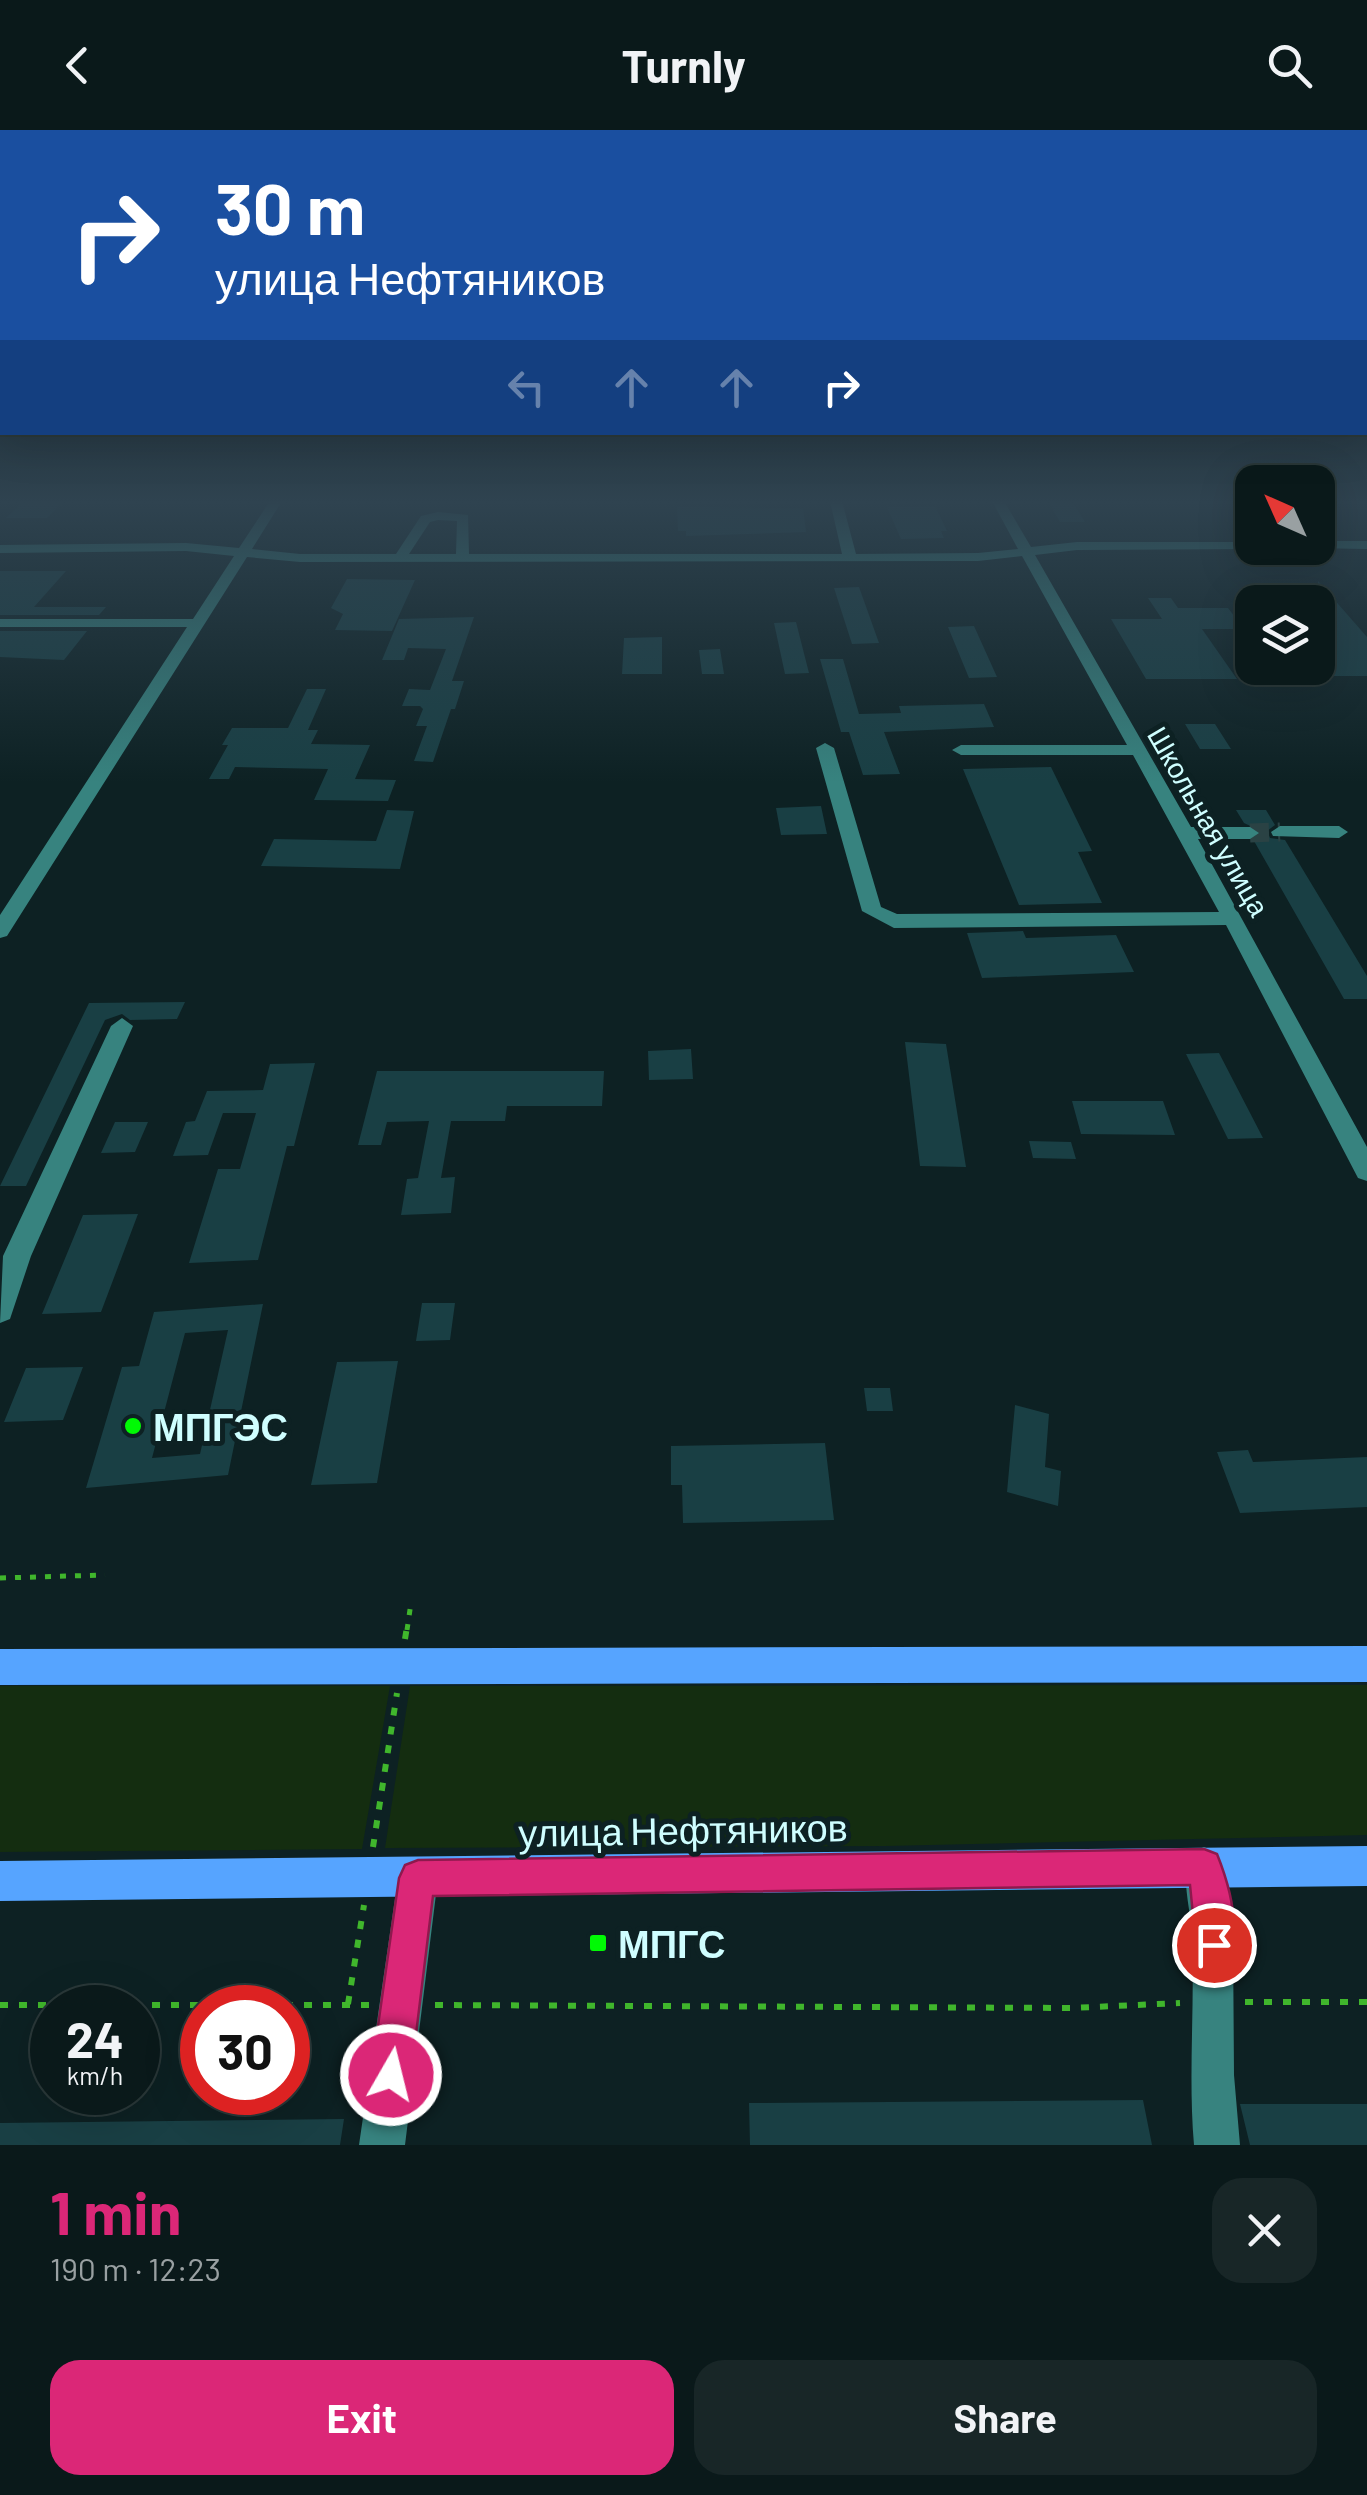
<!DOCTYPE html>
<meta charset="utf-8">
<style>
:root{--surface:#0a191a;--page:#182627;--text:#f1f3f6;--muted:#99a0a2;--line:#2a3839;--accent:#db2777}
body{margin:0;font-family:Barlow,sans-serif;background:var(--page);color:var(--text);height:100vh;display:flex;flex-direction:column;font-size:38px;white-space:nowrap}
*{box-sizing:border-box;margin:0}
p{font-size:32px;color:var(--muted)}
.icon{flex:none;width:55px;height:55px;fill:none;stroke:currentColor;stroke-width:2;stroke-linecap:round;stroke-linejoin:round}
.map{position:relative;height:2015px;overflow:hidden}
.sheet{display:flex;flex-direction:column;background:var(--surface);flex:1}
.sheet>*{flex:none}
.hud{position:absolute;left:0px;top:0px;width:1368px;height:305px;box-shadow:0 10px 40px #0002,0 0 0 2px var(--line);background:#1a4fa0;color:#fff;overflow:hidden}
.needle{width:65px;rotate:315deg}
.fabs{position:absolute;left:1235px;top:335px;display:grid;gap:20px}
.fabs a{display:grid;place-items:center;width:100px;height:100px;border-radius:20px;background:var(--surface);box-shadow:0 10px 40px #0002,0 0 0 2px var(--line);font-size:50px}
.speed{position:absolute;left:30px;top:1855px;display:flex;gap:20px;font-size:50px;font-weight:700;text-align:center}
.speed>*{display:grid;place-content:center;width:130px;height:130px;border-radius:50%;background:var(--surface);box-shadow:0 10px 40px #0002,0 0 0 2px var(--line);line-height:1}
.speed small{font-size:25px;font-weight:400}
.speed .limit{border:15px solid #d22;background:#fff;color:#111}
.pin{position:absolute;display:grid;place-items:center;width:85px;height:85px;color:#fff;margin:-42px;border:5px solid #fff;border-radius:50%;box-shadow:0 2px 10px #0007}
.me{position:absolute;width:110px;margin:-55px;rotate:8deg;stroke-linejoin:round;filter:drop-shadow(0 0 8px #0008)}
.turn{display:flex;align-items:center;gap:35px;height:210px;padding:0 50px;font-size:45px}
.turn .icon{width:130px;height:130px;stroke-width:2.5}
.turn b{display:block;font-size:70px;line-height:85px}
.lanes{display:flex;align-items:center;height:95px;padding:0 50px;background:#0003;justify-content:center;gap:50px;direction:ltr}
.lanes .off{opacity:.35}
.round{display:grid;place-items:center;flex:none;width:105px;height:105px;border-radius:30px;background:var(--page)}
.head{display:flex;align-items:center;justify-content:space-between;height:170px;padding:0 50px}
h1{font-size:60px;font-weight:700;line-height:75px;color:var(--accent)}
.primary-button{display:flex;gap:20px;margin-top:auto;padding:20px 50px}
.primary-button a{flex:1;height:115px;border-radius:30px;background:var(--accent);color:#fff;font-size:40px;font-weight:700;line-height:115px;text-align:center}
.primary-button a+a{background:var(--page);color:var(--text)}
header{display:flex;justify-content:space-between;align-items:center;height:130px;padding:0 50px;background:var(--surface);font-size:45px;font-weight:700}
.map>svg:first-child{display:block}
</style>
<header><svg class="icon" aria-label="back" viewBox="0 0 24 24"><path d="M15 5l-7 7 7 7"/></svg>Turnly<svg class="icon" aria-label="search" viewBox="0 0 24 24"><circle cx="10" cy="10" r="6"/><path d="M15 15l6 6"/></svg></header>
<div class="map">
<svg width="1367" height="2015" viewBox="0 0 1367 2015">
<rect width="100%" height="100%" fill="#0d2123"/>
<!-- green -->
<path fill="#142d10" d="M1367 1555V1705L886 1716 385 1718 410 1556Z
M0 1556H390L362 1719 0 1722Z"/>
<!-- building -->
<path fill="#193f44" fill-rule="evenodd" d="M24 371H64L47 388H6Z
M1048 371H1072L1085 392H1060Z
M935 376 947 401H941L944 408 901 409 887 377Z
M677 377 803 378 806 402 686 406V401H678Z
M0 441H66L34 477H106L99 485H0Z
M347 449 415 450 392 501 335 500 343 484 331 478Z
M1318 451 1367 507V546H1318Z
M859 457 879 513 852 514 834 458Z
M1148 468H1171L1178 478H1228L1244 499H1202L1237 549H1146L1111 489H1162Z
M474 487 452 551H464L455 579H451L433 632 414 631 427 596H416L423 579 420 576H402L409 559 430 560 446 519 408 518 404 530H382L399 489Z
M796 492 809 543 785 544 774 493Z
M974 496 997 547 969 548 948 497Z
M0 501H87L64 530 0 527Z
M662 507V544H622L624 508Z
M720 519 724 544H702L699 520Z
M820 529H843L859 584 901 583 899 576 984 574 994 597 884 602 900 644 863 645 849 602H841Z
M307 559H326L308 600H318L311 614 370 615 355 649 396 650 388 671 314 670 328 639 235 637 229 649H209L228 615H222L232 598H288Z
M1185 594H1215L1231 619H1200Z
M1051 637 1092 721 1078 722 1102 773 1019 775 963 639Z
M821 676 827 704 781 705 776 678Z
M387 680 414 681 400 739 261 736 274 709 376 711Z
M1236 680H1266L1275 695 1267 701 1270 708 1285 710 1367 846V869H1344L1254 711 1263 702 1244 693Z
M1023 801 1026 808 1116 805 1134 842 982 848 967 803Z
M185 872 177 889 130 890 122 884 105 890 26 1056H0L89 873Z
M905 912 946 914 966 1037 920 1036Z
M691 919 693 949 649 950 648 921Z
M1219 923 1263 1008 1228 1009 1186 924Z
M315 933 294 1016H287L258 1130 189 1133 218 1039H240L256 983H223L208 1025 173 1026 186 992 195 991 207 961 263 960 270 934Z
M377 941H604L602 976H507L505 991H451L441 1048 455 1047 451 1083 401 1085 407 1049 418 1048 429 991 387 992 381 1015H358Z
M1072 971H1163L1175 1005 1081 1004Z
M115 992H148L135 1022 101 1023Z
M1029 1011 1071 1012 1076 1029 1033 1028Z
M138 1084 101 1182 42 1184 83 1085Z
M422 1173H455L450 1210 416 1211Z
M263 1174 228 1345 86 1358 122 1237 139 1236 154 1182ZM228 1200 200 1324 152 1328 185 1203Z
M398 1231 377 1353 311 1355 337 1232Z
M83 1237 63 1290 4 1292 26 1238Z
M864 1258H890L893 1281H867Z
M1015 1275 1049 1284 1045 1337 1061 1341 1058 1376 1007 1362Z
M825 1313 834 1390 683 1393 682 1355H671V1316Z
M1248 1320 1253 1332 1367 1327V1377L1240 1383 1217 1322Z
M1143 1970 1152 2015H750L749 1973Z
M1240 1974H1367V2015H1250Z
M344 1989 340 2015H0V1993Z"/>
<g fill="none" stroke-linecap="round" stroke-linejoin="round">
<!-- minor-tunnel -->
<path stroke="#2a4244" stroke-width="19" stroke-dasharray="19 9" stroke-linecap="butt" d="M1250 703 1280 702"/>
<!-- path-far1 -->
<path stroke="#40b62c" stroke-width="5" stroke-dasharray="6 9" stroke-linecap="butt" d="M0 1448 105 1445
M407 1500 411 1473"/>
<!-- path -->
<path stroke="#40b62c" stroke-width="6" stroke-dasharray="8 11" stroke-linecap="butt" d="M405 1509 407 1497
M373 1717 397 1563
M1245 1872H1367
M348 1874 364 1775
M0 1875H370
M435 1875 1072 1878 1180 1873"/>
<!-- minor -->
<path fill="#37837f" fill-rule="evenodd" d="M270 371H282L252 419 300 424H396L421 386 438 382 468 385 469 424H842L830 371H842L856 424 978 423 1018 419 992 371H1004L1031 417 1077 412H1252L1257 419 1077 420 1035 425 1191 697H1250L1259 703 1250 709H1198L1367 1017V1051L1358 1048 1226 795 894 798 862 781 816 618 825 613 834 618 881 777 897 784 1219 782 1133 625H961L952 620 961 615H1127L1022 426 978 431 300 432 247 427 7 806 0 808V785L187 497H0V489H193L234 426 186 421 0 423V415L186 413 239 418ZM438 390 457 391 456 424H409L430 392Z
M1318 411H1367V419L1313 418H1318Z
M1280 696H1339L1348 702 1339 708 1273 706 1271 702Z
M122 888 133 896 31 1126 10 1189 0 1193 3 1126 111 896Z
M1204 1717 1218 1723 1224 1737 1233 1806 1234 1945 1240 2015H1194C1188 1945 1195 1876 1192 1806 1191 1779 1180 1748 1190 1723Z
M418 1728 432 1734 438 1748 405 2015H359L398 1748 404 1734Z"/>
<!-- major -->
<path fill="#56a4ff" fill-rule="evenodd" d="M1367 1516V1552L0 1555V1519Z
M1367 1716V1756L0 1771V1731Z"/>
</g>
<!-- sky -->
<linearGradient id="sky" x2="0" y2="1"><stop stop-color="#071213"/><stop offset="0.57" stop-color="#2f4350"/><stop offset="1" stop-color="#2f4350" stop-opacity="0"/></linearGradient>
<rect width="1367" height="653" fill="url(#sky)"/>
<!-- route -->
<path fill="#db2777" stroke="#8e194d" stroke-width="2.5" d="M1204 1719 1217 1724C1229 1754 1241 1797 1228 1828L1214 1833 1201 1828 1196 1815 1190 1755 433 1766 411 1945 405 1959 391 1965 377 1959 371 1945 399 1748 405 1735 418 1730Z"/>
<!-- markers -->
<g fill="#00fa04" stroke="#0d2123" stroke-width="4">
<circle cx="133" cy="1296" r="10"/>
<rect x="588" y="1803" width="20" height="20" rx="5"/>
</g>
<g text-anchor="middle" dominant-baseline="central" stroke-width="10" stroke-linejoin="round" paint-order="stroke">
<!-- far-street labels -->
<g font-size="28" fill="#cffeff" stroke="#0d2123">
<text transform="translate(1209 691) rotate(60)">Школьная улица</text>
</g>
<!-- near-poi labels -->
<g font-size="38" font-weight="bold" fill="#cffeff" stroke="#0d2123" text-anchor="start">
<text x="153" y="1296">МПГЭС</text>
<text x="618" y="1813">МПГС</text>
</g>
<!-- near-street labels -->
<g font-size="38" fill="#cffeff" stroke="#0d2123">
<text transform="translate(683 1699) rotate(-1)">улица Нефтяников</text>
</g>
</g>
</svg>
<div class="fabs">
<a><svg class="needle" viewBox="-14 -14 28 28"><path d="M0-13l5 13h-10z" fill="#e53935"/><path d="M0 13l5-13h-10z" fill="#99a0a2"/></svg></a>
<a><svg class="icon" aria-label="layers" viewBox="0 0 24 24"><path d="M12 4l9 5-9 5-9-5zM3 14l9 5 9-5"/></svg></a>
</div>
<div class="speed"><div>24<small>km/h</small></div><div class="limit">30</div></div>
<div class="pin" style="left:1214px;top:1815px;background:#d93025"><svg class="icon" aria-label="arrive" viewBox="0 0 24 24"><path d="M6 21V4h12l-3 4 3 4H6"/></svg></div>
<svg class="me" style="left:391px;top:1945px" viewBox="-20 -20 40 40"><circle r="17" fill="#db2777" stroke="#fff" stroke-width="3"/><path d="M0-11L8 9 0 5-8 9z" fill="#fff"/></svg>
<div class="hud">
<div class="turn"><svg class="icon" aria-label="right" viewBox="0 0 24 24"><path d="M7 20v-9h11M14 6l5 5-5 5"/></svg><div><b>30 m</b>улица Нефтяников</div></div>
<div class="lanes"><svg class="icon off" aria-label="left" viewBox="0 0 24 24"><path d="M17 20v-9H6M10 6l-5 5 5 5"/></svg><svg class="icon off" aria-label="ahead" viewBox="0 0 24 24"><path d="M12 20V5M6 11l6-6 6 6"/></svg><svg class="icon off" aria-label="ahead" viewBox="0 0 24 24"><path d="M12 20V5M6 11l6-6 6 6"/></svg><svg class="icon" aria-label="right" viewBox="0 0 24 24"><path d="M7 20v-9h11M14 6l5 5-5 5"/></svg></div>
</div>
</div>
<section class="sheet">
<div class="head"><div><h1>1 min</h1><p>190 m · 12:23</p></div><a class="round"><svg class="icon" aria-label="close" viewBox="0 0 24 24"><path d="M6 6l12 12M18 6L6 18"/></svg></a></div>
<div class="primary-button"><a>Exit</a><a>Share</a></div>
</section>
